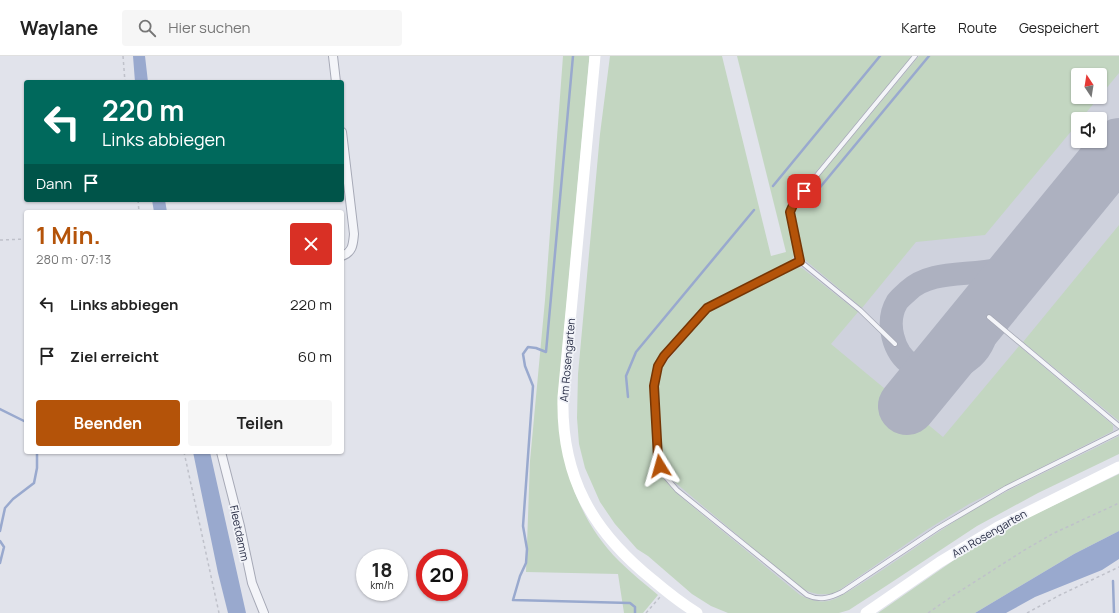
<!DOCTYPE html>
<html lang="de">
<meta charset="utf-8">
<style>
:root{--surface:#fff;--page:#f6f6f6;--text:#222;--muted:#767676;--line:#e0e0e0;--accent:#b45309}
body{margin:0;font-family:Manrope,sans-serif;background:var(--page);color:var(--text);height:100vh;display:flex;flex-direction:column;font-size:15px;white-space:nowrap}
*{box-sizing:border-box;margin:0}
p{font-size:13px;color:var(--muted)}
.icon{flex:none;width:22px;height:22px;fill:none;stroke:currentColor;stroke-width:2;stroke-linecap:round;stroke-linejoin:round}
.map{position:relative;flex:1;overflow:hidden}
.drawer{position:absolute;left:24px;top:154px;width:320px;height:244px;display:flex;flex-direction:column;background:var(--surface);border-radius:4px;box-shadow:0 1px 3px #0004}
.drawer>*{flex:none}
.hud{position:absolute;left:24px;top:24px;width:320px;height:122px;border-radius:4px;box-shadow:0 1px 3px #0004;background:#00695c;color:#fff;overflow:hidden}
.needle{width:26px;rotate:348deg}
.controls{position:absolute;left:1071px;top:12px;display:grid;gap:8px}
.controls a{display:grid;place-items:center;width:36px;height:36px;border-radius:4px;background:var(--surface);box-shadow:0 1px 3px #0004;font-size:20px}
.speed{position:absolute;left:356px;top:493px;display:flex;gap:8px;font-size:20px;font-weight:700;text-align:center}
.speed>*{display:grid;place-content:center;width:52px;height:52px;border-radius:50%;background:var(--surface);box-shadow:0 1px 3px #0004;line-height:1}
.speed small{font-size:10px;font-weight:400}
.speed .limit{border:6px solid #d22;background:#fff;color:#111}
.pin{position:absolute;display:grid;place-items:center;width:34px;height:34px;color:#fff;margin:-17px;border-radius:8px;box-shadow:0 2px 6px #0006}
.me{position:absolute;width:44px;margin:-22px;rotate:352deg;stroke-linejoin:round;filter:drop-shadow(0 0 3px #0008)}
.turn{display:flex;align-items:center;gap:14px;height:84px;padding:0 12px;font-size:18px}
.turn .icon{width:52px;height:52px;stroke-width:2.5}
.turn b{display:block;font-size:28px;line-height:34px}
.then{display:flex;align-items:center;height:38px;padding:0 12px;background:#0003;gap:8px;font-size:15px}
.round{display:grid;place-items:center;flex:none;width:42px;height:42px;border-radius:4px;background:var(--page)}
.headline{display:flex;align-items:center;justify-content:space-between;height:68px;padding:0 12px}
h1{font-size:24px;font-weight:700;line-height:30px;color:var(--accent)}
.button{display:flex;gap:8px;margin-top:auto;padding:8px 12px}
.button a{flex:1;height:46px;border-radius:4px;background:var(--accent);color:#fff;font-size:16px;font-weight:700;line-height:46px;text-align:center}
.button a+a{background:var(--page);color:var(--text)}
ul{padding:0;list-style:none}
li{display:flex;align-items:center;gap:12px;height:52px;padding:0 12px}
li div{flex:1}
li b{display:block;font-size:15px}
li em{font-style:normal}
header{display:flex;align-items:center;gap:24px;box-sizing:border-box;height:56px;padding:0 20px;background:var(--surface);border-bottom:1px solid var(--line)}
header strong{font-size:19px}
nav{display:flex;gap:22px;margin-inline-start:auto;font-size:14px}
.search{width:280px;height:36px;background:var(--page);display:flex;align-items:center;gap:10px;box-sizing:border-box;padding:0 14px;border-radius:4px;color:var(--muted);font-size:15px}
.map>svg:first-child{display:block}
</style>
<header>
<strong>Waylane</strong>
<div class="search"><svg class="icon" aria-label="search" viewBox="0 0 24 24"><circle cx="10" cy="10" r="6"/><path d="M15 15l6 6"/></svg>Hier suchen</div>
<nav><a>Karte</a><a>Route</a><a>Gespeichert</a></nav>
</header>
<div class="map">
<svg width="1119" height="557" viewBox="0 0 1119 557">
<rect width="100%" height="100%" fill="#e1e3eb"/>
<!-- built -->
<path fill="#cfd2dd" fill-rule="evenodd" d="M903 0H1119V386L857 540 807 551 658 427 645 318 703 243 789 201 779 150ZM1078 19H1100V41H1078ZM1078 63H1100V85H1078Z"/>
<!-- green -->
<path fill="#c3d6c1" d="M563 0H589V6L558 341C559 402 575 461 619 505 631 517 645 528 658 539L643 557H624L618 518 526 516 530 405 545 244Z
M610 0H722L771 200 786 196 737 0H912L790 147 787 161 795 197 792 204 780 212 710 247 703 253 656 307 652 316 651 327C652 349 652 403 663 421 668 429 675 435 681 441L800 539C813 546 824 548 837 542 884 516 926 482 973 454 1020 427 1070 405 1119 380V398L1038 437 977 470 886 530 849 554 839 557H728L711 550 692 538 648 500 637 493 615 468 600 446 585 412 579 388 577 362 578 318 600 78Z
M919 0H1119V17L1100 40V19H1078V41H1099L1081 63H1078V67L985 179 916 186 862 252 804 203 793 165V154L797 147Z
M1119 169V365L1023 286Z
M796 211 802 212 858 256 831 288 943 381 1019 290 1113 369V375L969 448 928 473 835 537C821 540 812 538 799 531L671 423 663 408 662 401 656 338V325L659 315 707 257 713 251Z
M1119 418V475L1074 498 975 557H878L960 500 1025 463Z"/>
<!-- water -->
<path fill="#99a9ce" d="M133 0H145L148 26H135Z
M152 144H165L167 156H154Z
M193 396H210L246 557H228L218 517Z
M1119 475V503L1102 514 1035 541 1006 557H975L1074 498Z"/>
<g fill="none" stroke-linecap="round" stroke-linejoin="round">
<!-- stream -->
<path stroke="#99a9ce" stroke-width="2.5" d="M573 0 546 296 536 292 528 291 523 298 525 310 533 330 523 470 527 493 526 507 520 520 513 544 630 547 635 551V557
M773 130 880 0
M812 141 929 0
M628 341 626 320 636 296 754 154
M0 353 26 366
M0 475 5 452 13 443 34 427 37 412V396
M0 485 4 491 0 507
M1113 525 1114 557"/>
<!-- taxiway -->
<path stroke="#adb1c0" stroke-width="23" d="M1026 203C1015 218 1002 233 993 250 983 270 992 283 972 302 957 316 930 319 912 309 893 297 885 266 897 246 900 242 904 239 908 235 939 206 994 229 1030 198"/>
<!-- runway -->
<path stroke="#adb1c0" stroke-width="58" d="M907 350 1119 91"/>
<defs>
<path id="service" d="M800 205 707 252 664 301 658 310 654 330 658 402 664 419 677 434 807 539C819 545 830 542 842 536L938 472 1006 432 1119 376
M989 261 1119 370
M895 288 860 254 800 205 790 161V156L794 147 915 0"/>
<path id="minor" d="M333 0 336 26
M342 76 354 178C353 188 353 196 342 200
M221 396 240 470 252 527 264 557"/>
</defs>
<!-- service casing -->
<use href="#service" stroke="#a6a9b6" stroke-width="5.5"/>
<!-- minor casing -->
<use href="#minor" stroke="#a6a9b6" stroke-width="10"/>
<!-- path -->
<path stroke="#bfc1ca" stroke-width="1.5" stroke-dasharray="3 3" stroke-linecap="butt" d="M123 0 125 26
M138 144 139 156
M0 184 26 183
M184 396 219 557
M646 557 660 541
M928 557 954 539 1023 495 1052 478 1119 447
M1027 557 1060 539 1119 511"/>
<!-- service -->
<use href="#service" stroke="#f4f5f9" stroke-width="4"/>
<!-- minor -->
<use href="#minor" stroke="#f4f5f9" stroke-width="8"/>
<!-- secondary -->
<path stroke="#fff" stroke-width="11" d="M595 0 563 341C561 421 592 475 653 524 667 536 681 547 697 557
M866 557 940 506 998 471 1119 411"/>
</g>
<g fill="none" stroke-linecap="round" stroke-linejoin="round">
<defs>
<path id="route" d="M660 410 658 402 654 330 658 310 664 300 707 252 800 205 790 156 794 147 804 135"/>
</defs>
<!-- route casing -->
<use href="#route" stroke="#753606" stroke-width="10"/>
<!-- route -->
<use href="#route" stroke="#b45309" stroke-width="7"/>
</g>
<g text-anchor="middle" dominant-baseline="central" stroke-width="3.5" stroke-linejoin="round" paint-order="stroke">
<!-- street labels -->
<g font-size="11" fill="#282d45" stroke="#f1f3f8">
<text transform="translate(567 304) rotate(-85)">Am Rosengarten</text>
<text transform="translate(240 477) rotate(78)">Fleetdamm</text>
<text transform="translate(989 477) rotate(-30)">Am Rosengarten</text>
</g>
</g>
</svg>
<div class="controls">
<a><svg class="needle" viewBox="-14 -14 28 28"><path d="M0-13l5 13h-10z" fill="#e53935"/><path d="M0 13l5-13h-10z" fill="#767676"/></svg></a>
<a><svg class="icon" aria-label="sound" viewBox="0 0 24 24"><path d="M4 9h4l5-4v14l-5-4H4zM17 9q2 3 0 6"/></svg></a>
</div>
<div class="speed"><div>18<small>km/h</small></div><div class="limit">20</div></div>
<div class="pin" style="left:804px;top:135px;background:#d93025"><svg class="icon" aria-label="arrive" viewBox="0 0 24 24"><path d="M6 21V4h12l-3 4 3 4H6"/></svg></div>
<svg class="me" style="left:660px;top:410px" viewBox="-20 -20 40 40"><path d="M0-17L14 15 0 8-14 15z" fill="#b45309" stroke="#fff" stroke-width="4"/></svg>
<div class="hud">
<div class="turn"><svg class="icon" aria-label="left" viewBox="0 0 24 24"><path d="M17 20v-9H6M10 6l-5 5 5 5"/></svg><div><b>220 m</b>Links abbiegen</div></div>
<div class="then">Dann<svg class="icon" aria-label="arrive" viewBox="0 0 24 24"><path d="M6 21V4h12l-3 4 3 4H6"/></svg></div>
</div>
<section class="drawer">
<div class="headline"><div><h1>1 Min.</h1><p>280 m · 07:13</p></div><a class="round" style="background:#d93025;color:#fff"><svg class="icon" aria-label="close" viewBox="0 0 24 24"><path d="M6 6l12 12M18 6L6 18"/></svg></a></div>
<ul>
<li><svg class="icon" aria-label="left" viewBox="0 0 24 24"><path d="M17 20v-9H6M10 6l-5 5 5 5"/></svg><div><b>Links abbiegen</b></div><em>220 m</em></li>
<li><svg class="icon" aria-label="arrive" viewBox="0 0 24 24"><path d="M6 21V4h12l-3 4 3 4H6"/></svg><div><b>Ziel erreicht</b></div><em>60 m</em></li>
</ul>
<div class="button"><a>Beenden</a><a>Teilen</a></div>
</section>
</div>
